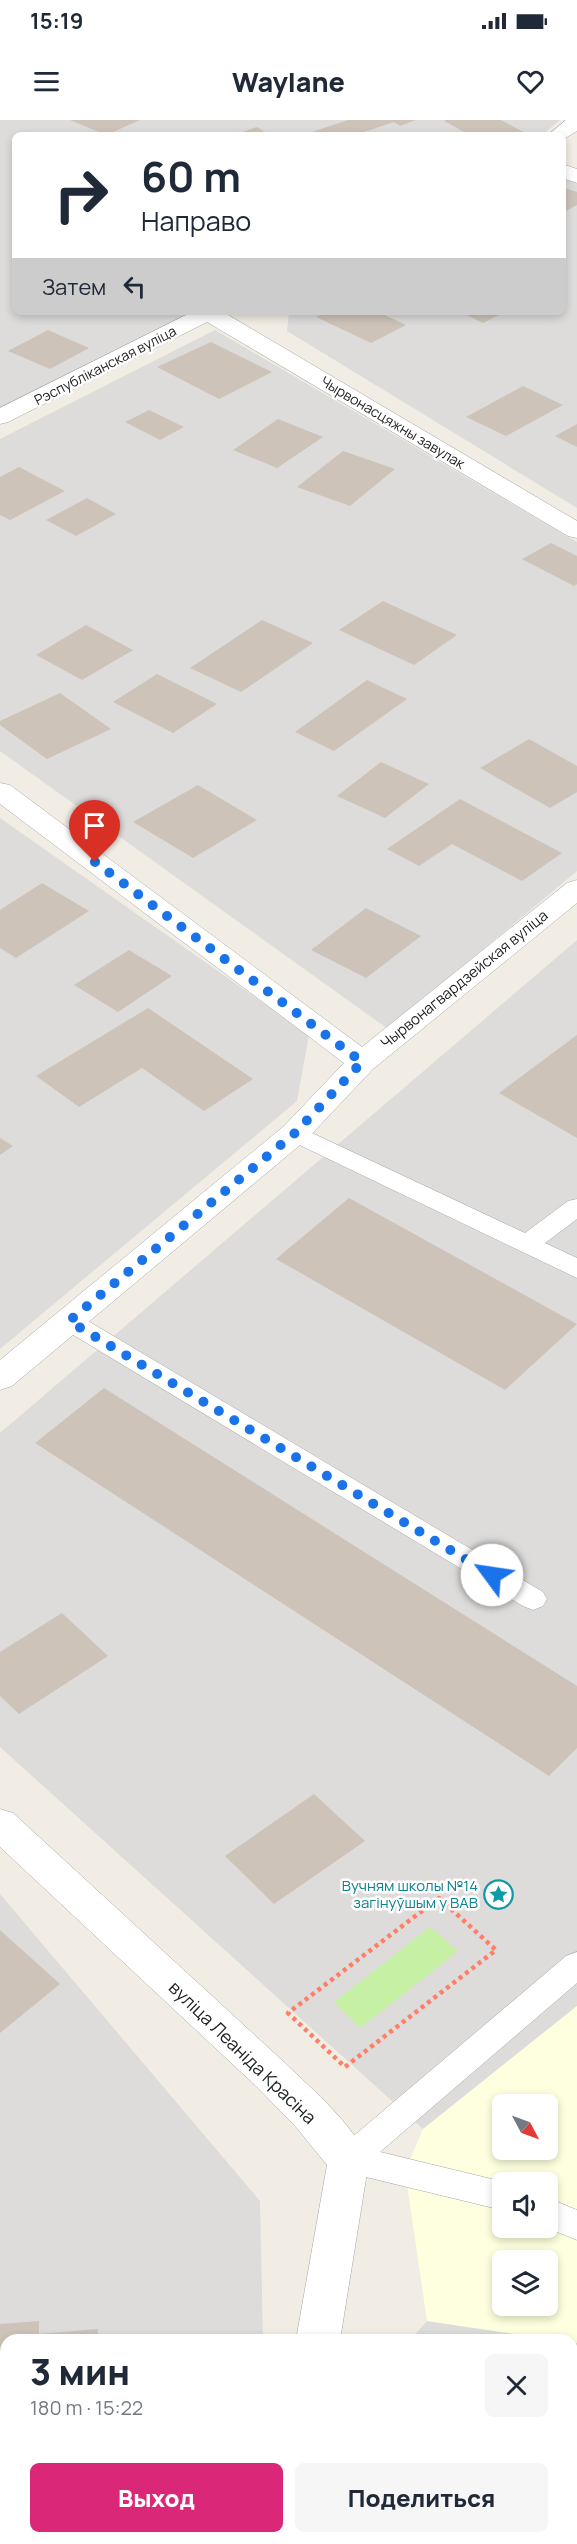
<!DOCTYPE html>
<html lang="ru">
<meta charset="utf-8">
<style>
:root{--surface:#fff;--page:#f6f6f7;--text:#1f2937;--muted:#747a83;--accent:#db2777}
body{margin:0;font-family:Manrope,sans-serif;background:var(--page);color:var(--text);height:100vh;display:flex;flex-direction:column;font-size:22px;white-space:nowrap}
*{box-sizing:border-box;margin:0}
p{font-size:20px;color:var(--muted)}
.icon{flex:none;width:33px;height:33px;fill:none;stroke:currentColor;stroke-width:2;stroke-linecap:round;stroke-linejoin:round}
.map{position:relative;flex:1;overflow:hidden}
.sheet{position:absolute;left:0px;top:2214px;width:578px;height:210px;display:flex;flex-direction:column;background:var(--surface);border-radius:18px 18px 0 0;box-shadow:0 3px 9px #0003}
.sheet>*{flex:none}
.hud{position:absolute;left:12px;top:12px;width:554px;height:183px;border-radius:9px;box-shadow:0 3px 9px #0003;background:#fff;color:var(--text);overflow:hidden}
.needle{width:39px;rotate:131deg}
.buttons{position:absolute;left:492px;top:1974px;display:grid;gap:12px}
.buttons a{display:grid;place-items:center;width:66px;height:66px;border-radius:9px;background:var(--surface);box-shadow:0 3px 9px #0003;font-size:30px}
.pin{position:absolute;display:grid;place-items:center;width:51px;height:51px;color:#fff;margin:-62px -26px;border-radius:50% 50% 50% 0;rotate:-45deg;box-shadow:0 0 6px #0007}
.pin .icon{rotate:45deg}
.me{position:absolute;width:66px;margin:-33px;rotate:301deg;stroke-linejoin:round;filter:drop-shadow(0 0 4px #0008)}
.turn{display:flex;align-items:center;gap:21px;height:126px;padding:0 30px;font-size:27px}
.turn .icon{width:78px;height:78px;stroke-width:2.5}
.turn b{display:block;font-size:42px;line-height:51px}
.then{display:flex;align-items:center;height:57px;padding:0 30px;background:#0003;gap:12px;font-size:22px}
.round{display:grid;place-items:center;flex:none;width:63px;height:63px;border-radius:9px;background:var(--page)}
.headline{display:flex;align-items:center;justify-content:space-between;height:102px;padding:0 30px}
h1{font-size:36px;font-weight:800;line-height:45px}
.cta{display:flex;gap:12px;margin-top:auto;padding:12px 30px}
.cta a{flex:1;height:69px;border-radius:9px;background:var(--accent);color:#fff;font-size:24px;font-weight:800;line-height:69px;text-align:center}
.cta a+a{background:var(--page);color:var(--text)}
.status{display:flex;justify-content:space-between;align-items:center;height:42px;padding:0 30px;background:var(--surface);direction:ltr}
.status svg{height:16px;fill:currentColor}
header{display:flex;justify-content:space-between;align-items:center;height:78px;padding:0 30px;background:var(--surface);font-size:27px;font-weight:800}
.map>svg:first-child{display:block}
</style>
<div class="status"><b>15:19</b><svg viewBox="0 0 49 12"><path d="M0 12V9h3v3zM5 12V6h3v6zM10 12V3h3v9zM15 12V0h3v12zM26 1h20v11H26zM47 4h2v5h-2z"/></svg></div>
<header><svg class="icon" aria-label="menu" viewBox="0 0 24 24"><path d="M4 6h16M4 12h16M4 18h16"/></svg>Waylane<svg class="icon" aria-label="heart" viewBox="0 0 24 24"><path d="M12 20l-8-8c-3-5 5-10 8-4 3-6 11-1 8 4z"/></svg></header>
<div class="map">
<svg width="577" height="2424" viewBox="0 0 577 2424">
<rect width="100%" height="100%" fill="#f1ede4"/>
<!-- residential -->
<path fill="#dddcdb" d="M0 0H560L542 15H15V192H194L0 289Z
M563 56 577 64V388L287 211 289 192H562Z
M215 210 577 422V751L388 909 0 631V319Z
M0 698 309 915 297 981 0 1229Z
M577 820V1886L423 2009 0 1627V1313Z
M0 1774 260 2081 263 2220H6V2418H268V2424H0Z
M427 2201 556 2220H410Z
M572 2222 577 2223V2424H353L352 2418H572Z"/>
<!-- education -->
<path fill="#fdffde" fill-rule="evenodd" d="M577 1886V2223L572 2222V2220H556L427 2201 405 2051 423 2009ZM502 1984H548V2030H502ZM502 2062H548V2108H502ZM502 2140H548V2186H502Z"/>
<!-- grass -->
<path fill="#c6f0a4" d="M430 1807 458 1831 360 1908 334 1882Z"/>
<!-- building -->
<path fill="#cdc3b9" d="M70 0H140L106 15Z
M348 0H416L400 6 394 2 355 15H303Z
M446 0H501L529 15H470L444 1Z
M257 7 269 15H234Z
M562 67 577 72V85L562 93Z
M327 192H378L406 205 371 223 316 197Z
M461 192H505L483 203Z
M48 210 89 228 50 249 8 231Z
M211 222 272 252 219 279 157 247Z
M523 266 563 285 506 316 466 297Z
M149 290 184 307 160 320 125 302Z
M278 299 323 317 277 348 233 330Z
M577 304V327L555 316Z
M343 331 395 349 350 386 297 367Z
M19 347 65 371 10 400 0 395V357Z
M87 378 116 394 76 416 46 400Z
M551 423 577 436V464L574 466 522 439Z
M383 481 457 515 414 545 339 510Z
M262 500 313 523 241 572 190 548Z
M86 505 133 530 82 560 36 535Z
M157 554 217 584 173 613 113 582Z
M367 560 407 579 334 631 295 612Z
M60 573 111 609 47 639 0 605V601Z
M529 619 577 646V672L550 688 480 648Z
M381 642 429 664 385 698 337 676Z
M198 665 257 700 193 738 133 702Z
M460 679 562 733 522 761 452 724 419 746 387 729Z
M42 763 89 791 16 838 0 828V790Z
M366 788 421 816 366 858 311 830Z
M129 830 172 856 118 892 74 865Z
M148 888 253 959 204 991 142 948 79 987 36 956Z
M577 915V1018L499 973Z
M0 1018 13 1026 0 1035Z
M349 1078 577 1204 505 1270 276 1139Z
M104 1268 577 1566V1628L549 1656 35 1323Z
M62 1493 108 1536 19 1594 0 1576V1532Z
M314 1674 365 1721 274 1784 225 1736Z
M0 1810 60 1864 0 1913Z
M39 2201V2214L98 2209V2220H6V2308H0V2204Z
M0 2371 6 2372V2418H97L96 2424H0Z"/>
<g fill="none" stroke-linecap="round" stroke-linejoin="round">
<defs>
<path id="lane" d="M295 1005 525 1113 568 1081 577 1079V1099L545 1123 577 1138V1158L287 1019 283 1013 287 1007Z
M69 1192 78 1195 543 1472 547 1479 543 1486 533 1490 523 1486 60 1207 56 1201 60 1195Z
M577 1832V1863L380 2032 504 2062H502V2090L337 2050 332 2040 337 2030 566 1836Z
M548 2078 577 2090V2120L547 2108Z"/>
<path id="street" d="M566 0H577V11L562 20V15H548Z
M562 44 577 49V63L562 58Z
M192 192H223L577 401V418L568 416 207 202 8 302 0 304V288Z
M0 663 10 665 362 927 567 763 577 760V783L373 949 306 1020 12 1266 0 1270V1240L284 1006 344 943 0 684Z
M0 1689 13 1693 285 1943C315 1972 351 2002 369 2040L340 2220H296L327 2045 296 2007 257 1967 0 1727Z
M293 2418H339V2424H293Z"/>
</defs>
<!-- lane casing -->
<use href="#lane" stroke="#a6a6a6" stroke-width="1"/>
<!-- street casing -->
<use href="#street" stroke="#a6a6a6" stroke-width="1"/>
<!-- path -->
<path stroke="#ff7e66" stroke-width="4.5" stroke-dasharray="4 4" stroke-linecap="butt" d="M439 1778 496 1830 345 1947 288 1893Z
M572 2262 577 2263"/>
<!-- lane -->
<use href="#lane" fill="#fff" fill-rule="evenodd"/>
<!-- street -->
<use href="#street" fill="#fff" fill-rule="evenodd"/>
</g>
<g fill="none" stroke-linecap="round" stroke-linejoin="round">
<!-- route -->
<path stroke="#1a73e8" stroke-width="10" stroke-dasharray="0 18" d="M95 742 362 942 295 1013 69 1201 492 1455"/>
</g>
<!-- icons -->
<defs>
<symbol id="sight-ring" viewBox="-11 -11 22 22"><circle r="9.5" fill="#fff" stroke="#0f9aa8" stroke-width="1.5"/><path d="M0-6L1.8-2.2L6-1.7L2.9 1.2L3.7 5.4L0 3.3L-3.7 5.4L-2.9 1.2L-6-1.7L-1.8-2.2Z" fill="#0f9aa8"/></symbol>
</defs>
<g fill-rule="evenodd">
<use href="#sight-ring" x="482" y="1758" width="33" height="33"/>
</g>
<g text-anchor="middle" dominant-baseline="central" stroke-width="5" stroke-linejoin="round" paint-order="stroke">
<!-- far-street labels -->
<g font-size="14" fill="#1f1f1f" stroke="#fff">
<text transform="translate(105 245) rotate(-27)">Рэспубліканская вуліца</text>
<text transform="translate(393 302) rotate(31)">Чырвонасцяжны завулак</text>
</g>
<!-- street labels -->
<g font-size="15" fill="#1f1f1f" stroke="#fff">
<text transform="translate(464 859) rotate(-39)">Чырвонагвардзейская вуліца</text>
</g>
<!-- culture labels -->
<g font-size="15" fill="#0d838f" stroke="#fff" text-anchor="end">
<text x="478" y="1765">Вучням школы №14<tspan x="478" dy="17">загінуўшым у ВАВ</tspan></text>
</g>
<!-- near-street labels -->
<g font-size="18" fill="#1f1f1f" stroke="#fff">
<text transform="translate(243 1932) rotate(44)">вуліца Леаніда Красіна</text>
</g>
</g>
</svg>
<div class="buttons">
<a><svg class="needle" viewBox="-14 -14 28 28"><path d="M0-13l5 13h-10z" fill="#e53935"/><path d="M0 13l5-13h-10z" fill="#747a83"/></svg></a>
<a><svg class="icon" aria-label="sound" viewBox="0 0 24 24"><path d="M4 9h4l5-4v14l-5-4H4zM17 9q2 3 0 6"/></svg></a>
<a><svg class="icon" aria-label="layers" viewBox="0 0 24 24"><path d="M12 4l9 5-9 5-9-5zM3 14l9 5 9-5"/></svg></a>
</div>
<div class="pin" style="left:95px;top:742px;background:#d93025"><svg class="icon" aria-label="arrive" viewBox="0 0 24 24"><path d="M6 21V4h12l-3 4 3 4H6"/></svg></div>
<svg class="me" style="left:492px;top:1455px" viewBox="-20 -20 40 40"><circle r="19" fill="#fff"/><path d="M0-13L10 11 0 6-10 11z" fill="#1a73e8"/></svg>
<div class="hud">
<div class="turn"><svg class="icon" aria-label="right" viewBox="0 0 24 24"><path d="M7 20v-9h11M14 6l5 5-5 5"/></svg><div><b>60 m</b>Направо</div></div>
<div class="then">Затем<svg class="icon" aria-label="left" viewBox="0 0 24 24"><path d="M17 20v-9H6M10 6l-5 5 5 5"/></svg></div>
</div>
<section class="sheet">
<div class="headline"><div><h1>3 мин</h1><p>180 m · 15:22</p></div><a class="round"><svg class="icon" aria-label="close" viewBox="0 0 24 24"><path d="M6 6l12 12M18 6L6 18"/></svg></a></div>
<div class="cta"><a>Выход</a><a>Поделиться</a></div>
</section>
</div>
